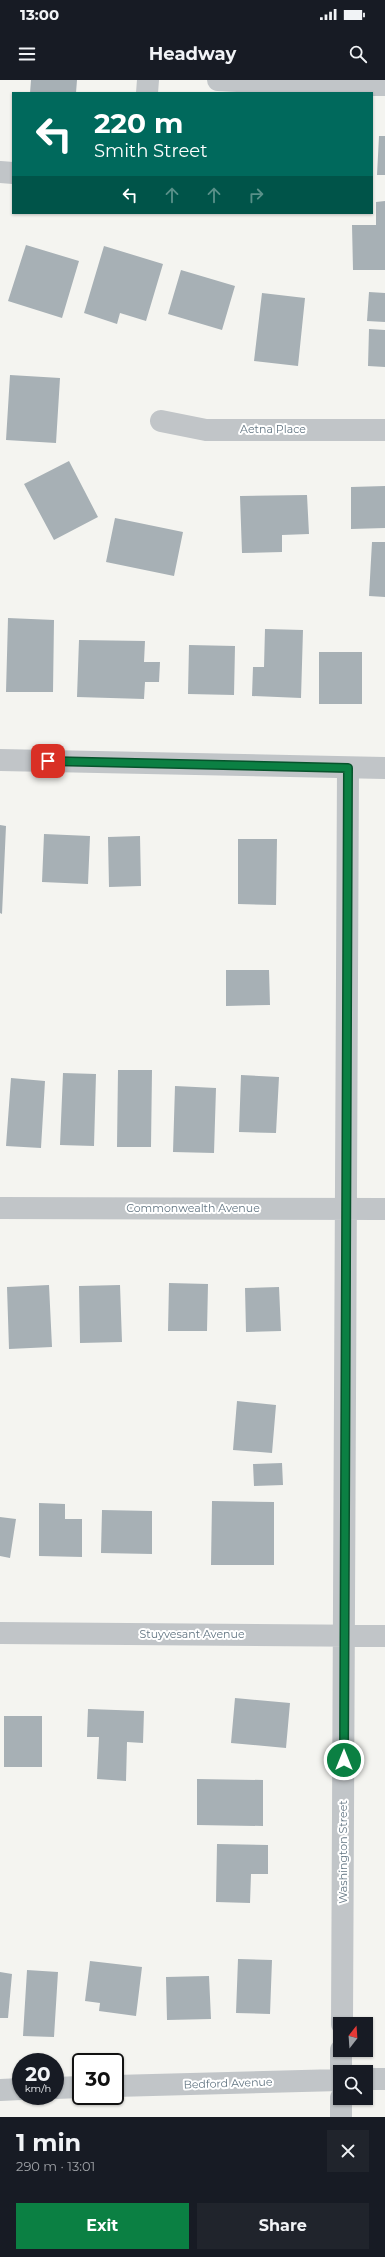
<!DOCTYPE html>
<meta charset="utf-8">
<style>
:root{--surface:#171b24;--page:#20242c;--text:#f1f3f6;--muted:#9ea1a6;--accent:#0b8043}
body{margin:0;font-family:Montserrat,sans-serif;background:var(--page);color:var(--text);height:100vh;display:flex;flex-direction:column;font-size:15px;white-space:nowrap}
*{box-sizing:border-box;margin:0}
p{font-size:13px;color:var(--muted)}
.icon{flex:none;width:22px;height:22px;fill:none;stroke:currentColor;stroke-width:2;stroke-linecap:round;stroke-linejoin:round}
.map{position:relative;height:2037px;overflow:hidden}
.drawer{display:flex;flex-direction:column;background:var(--surface);flex:1}
.drawer>*{flex:none}
.guide{position:absolute;left:12px;top:12px;width:361px;height:122px;border-radius:0px;box-shadow:0 1px 3px #0004;background:#00695c;color:#fff;overflow:hidden}
.needle{width:26px;rotate:17deg}
.buttons{position:absolute;left:333px;top:1937px;display:grid;gap:8px}
.buttons a{display:grid;place-items:center;width:40px;height:40px;border-radius:0px;background:var(--surface);box-shadow:0 1px 3px #0004;font-size:20px}
.speed{position:absolute;left:12px;top:1973px;display:flex;gap:8px;font-size:20px;font-weight:700;text-align:center}
.speed>*{display:grid;place-content:center;width:52px;height:52px;border-radius:50%;background:var(--surface);box-shadow:0 1px 3px #0004;line-height:1}
.speed small{font-size:10px;font-weight:400}
.speed .limit{border:2px solid #111;border-radius:6px;background:#fff;color:#111}
.pin{position:absolute;display:grid;place-items:center;width:34px;height:34px;color:#fff;margin:-17px;border-radius:8px;box-shadow:0 2px 6px #0006}
.me{position:absolute;width:44px;margin:-22px;rotate:0deg;stroke-linejoin:round;filter:drop-shadow(0 0 3px #0008)}
.turn{display:flex;align-items:center;gap:14px;height:84px;padding:0 16px;font-size:18px}
.turn .icon{width:52px;height:52px;stroke-width:2.5}
.turn b{display:block;font-size:28px;line-height:34px}
.lanes{display:flex;align-items:center;height:38px;padding:0 16px;background:#0003;justify-content:center;gap:20px;direction:ltr}
.lanes .off{opacity:.35}
.round{display:grid;place-items:center;flex:none;width:42px;height:42px;border-radius:0px;background:var(--page)}
.headline{display:flex;align-items:center;justify-content:space-between;height:68px;padding:0 16px}
h1{font-size:24px;font-weight:700;line-height:30px}
.button{display:flex;gap:8px;margin-top:auto;padding:8px 16px}
.button a{flex:1;height:46px;border-radius:0px;background:var(--accent);color:#fff;font-size:16px;font-weight:700;line-height:46px;text-align:center}
.button a+a{background:var(--page);color:var(--text)}
.status{display:flex;justify-content:space-between;align-items:center;height:28px;padding:0 20px;background:var(--surface);direction:ltr}
.status svg{height:11px;fill:currentColor}
header{display:flex;justify-content:space-between;align-items:center;height:52px;padding:0 16px;background:var(--surface);font-size:18px;font-weight:700}
.map>svg:first-child{display:block}
</style>
<div class="status"><b>13:00</b><svg viewBox="0 0 49 12"><path d="M0 12V9h3v3zM5 12V6h3v6zM10 12V3h3v9zM15 12V0h3v12zM26 1h20v11H26zM47 4h2v5h-2z"/></svg></div>
<header><svg class="icon" aria-label="menu" viewBox="0 0 24 24"><path d="M4 6h16M4 12h16M4 18h16"/></svg>Headway<svg class="icon" aria-label="search" viewBox="0 0 24 24"><circle cx="10" cy="10" r="6"/><path d="M15 15l6 6"/></svg></header>
<div class="map">
<svg width="385" height="2037" viewBox="0 0 385 2037">
<rect width="100%" height="100%" fill="#f4f4f0"/>
<!-- building -->
<path fill="#a7b0b5" d="M31 0H77L76 13H30Z
M379 56H385V95H377Z
M385 121V190H353L352 145H376V122Z
M26 165 79 181 62 238 8 221Z
M104 166 163 184 146 241 120 233 117 244 84 233Z
M181 190 235 206 222 250 168 234Z
M369 212 385 213V242L367 241Z
M262 213 305 218 298 286 254 281Z
M369 249 385 250V287L368 286Z
M10 295 60 298 56 363 6 360Z
M69 381 98 437 54 460 24 404Z
M385 406V448L351 449V407Z
M307 415 309 454 282 455V472L242 473 240 416Z
M115 438 183 452 174 496 106 482Z
M372 462H385V517L369 516Z
M8 538 54 540 53 612H6Z
M265 549 303 550 301 618 252 616 253 587H264Z
M79 560 145 561 144 582H160L159 602H145L144 619 77 617Z
M189 565 235 566 234 615 188 614Z
M319 572H362V624H319Z
M0 745 6 746 2 834 0 833Z
M44 754 90 756 88 804 42 802Z
M140 756 141 806 109 807 108 757Z
M238 759H277L276 825 238 824Z
M226 890H269L270 925 226 926Z
M118 990H152L151 1067H117Z
M63 993 96 994 94 1066 60 1065Z
M241 995 279 997 276 1053 239 1052Z
M11 998 45 1001 41 1068 6 1066Z
M175 1006 216 1008 214 1073 173 1072Z
M169 1203 208 1204 207 1251H168Z
M49 1205 52 1267 9 1269 7 1207Z
M120 1205 122 1262 80 1263 79 1206Z
M279 1207 281 1251 246 1252 245 1208Z
M237 1321 276 1325 272 1373 233 1370Z
M282 1383 283 1405 254 1406 253 1384Z
M212 1421 274 1422V1485H211Z
M39 1423 65 1424V1439H82V1477L39 1476Z
M102 1430 152 1431V1474L101 1473Z
M0 1437 16 1439 10 1478 0 1476Z
M235 1618 290 1623 286 1668 231 1663Z
M88 1629 144 1631 143 1663 127 1662 126 1701 97 1699 99 1657H87Z
M4 1636H42V1687H4Z
M197 1699 263 1700V1746L197 1745Z
M217 1764 268 1765V1794H251L250 1823 216 1822Z
M238 1879 272 1880 270 1934 236 1933Z
M90 1881 142 1887 136 1936 99 1931 100 1923 85 1921Z
M27 1890 58 1892 54 1957 23 1956Z
M0 1892 12 1894 8 1938H0Z
M209 1896 211 1939 167 1940 166 1897Z"/>
<g fill="none" stroke-linecap="round" stroke-linejoin="round">
<!-- minor -->
<path stroke="#c1c5c8" stroke-width="22" d="M218 0 320 5H385
M147 13 148 0
M0 92 13 93
M161 341 206 350H385
M0 680 385 688
M0 1128 385 1129
M0 1553 385 1556
M342 1944 348 688
M341 1992V1970
M366 1999H385
M115 2006 340 2000
M55 2008 81 2007
M0 2010 21 2009
M341 2037V2018"/>
</g>
<g fill="none" stroke-linecap="round" stroke-linejoin="round">
<defs>
<path id="route" d="M48 681 348 688 344 1680"/>
</defs>
<!-- route casing -->
<use href="#route" stroke="#07532c" stroke-width="10"/>
<!-- route -->
<use href="#route" stroke="#0b8043" stroke-width="7"/>
</g>
<g text-anchor="middle" dominant-baseline="central" stroke-width="4" stroke-linejoin="round" paint-order="stroke">
<!-- street labels -->
<g font-size="11" fill="#627582" stroke="#fff">
<text x="273" y="349">Aetna Place</text>
<text x="193" y="1128">Commonwealth Avenue</text>
<text x="192" y="1554">Stuyvesant Avenue</text>
<text transform="translate(343 1772) rotate(-90)">Washington Street</text>
<text transform="translate(228 2003) rotate(-2)">Bedford Avenue</text>
</g>
</g>
</svg>
<div class="buttons">
<a><svg class="needle" viewBox="-14 -14 28 28"><path d="M0-13l5 13h-10z" fill="#e53935"/><path d="M0 13l5-13h-10z" fill="#9ea1a6"/></svg></a>
<a><svg class="icon" aria-label="search" viewBox="0 0 24 24"><circle cx="10" cy="10" r="6"/><path d="M15 15l6 6"/></svg></a>
</div>
<div class="speed"><div>20<small>km/h</small></div><div class="limit">30</div></div>
<div class="pin" style="left:48px;top:681px;background:#d93025"><svg class="icon" aria-label="arrive" viewBox="0 0 24 24"><path d="M6 21V4h12l-3 4 3 4H6"/></svg></div>
<svg class="me" style="left:344px;top:1680px" viewBox="-20 -20 40 40"><circle r="17" fill="#0b8043" stroke="#fff" stroke-width="3"/><path d="M0-11L8 9 0 5-8 9z" fill="#fff"/></svg>
<div class="guide">
<div class="turn"><svg class="icon" aria-label="left" viewBox="0 0 24 24"><path d="M17 20v-9H6M10 6l-5 5 5 5"/></svg><div><b>220 m</b>Smith Street</div></div>
<div class="lanes"><svg class="icon" aria-label="left" viewBox="0 0 24 24"><path d="M17 20v-9H6M10 6l-5 5 5 5"/></svg><svg class="icon off" aria-label="ahead" viewBox="0 0 24 24"><path d="M12 20V5M6 11l6-6 6 6"/></svg><svg class="icon off" aria-label="ahead" viewBox="0 0 24 24"><path d="M12 20V5M6 11l6-6 6 6"/></svg><svg class="icon off" aria-label="right" viewBox="0 0 24 24"><path d="M7 20v-9h11M14 6l5 5-5 5"/></svg></div>
</div>
</div>
<section class="drawer">
<div class="headline"><div><h1>1 min</h1><p>290 m · 13:01</p></div><a class="round"><svg class="icon" aria-label="close" viewBox="0 0 24 24"><path d="M6 6l12 12M18 6L6 18"/></svg></a></div>
<div class="button"><a>Exit</a><a>Share</a></div>
</section>
